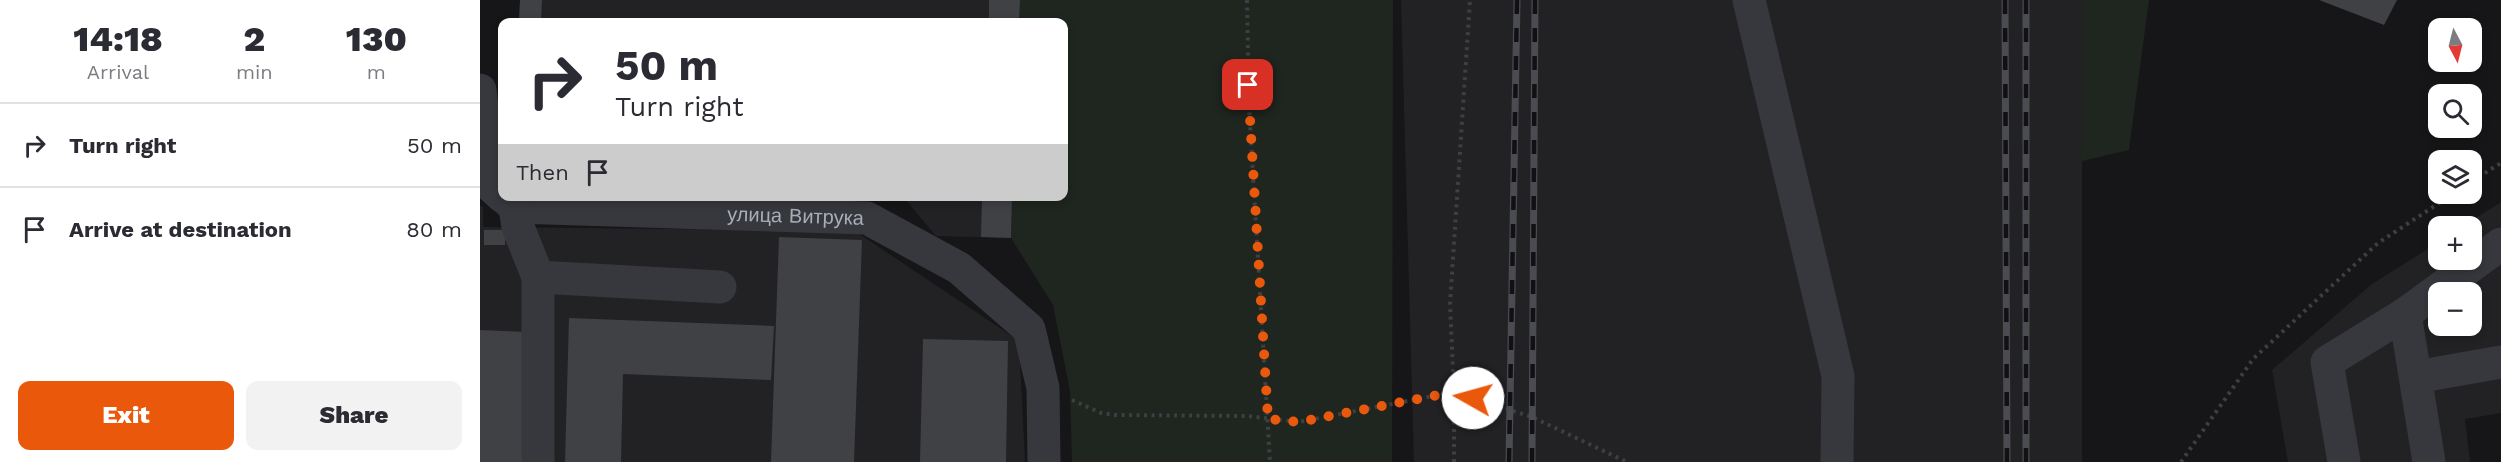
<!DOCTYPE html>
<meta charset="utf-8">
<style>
:root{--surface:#fff;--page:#f2f2f3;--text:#2b2b33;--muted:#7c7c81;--line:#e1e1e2;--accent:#ea580c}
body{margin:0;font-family:"Work Sans",sans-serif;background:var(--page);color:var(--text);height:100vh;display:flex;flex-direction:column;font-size:22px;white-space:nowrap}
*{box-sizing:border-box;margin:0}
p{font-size:20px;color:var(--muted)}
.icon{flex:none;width:33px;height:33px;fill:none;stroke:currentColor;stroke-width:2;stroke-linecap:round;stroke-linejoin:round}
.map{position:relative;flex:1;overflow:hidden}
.sheet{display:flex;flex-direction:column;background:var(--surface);width:480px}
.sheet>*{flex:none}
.hud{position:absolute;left:18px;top:18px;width:570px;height:183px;border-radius:12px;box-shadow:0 3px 9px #0003;background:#fff;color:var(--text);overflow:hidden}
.needle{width:39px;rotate:173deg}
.fabs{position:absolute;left:1948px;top:18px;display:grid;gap:12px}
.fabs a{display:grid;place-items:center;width:54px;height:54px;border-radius:12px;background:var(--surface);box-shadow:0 3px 9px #0003;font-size:30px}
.pin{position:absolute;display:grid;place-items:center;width:51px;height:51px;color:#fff;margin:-26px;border-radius:12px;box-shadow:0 3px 9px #0006}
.me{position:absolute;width:66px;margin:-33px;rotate:277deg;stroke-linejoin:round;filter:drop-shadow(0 0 4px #0008)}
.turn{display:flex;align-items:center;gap:21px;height:126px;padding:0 18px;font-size:27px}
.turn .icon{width:78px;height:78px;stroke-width:2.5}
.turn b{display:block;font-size:42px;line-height:51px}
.then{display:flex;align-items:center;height:57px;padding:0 18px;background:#0003;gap:12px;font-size:22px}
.eta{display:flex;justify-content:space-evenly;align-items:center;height:102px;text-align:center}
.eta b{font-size:36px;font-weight:800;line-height:42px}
.cta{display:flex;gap:12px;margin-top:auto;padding:12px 18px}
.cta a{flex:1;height:69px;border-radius:12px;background:var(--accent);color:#fff;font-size:24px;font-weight:800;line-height:69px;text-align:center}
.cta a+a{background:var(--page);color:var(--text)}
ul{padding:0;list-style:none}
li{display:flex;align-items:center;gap:18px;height:84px;padding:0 18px;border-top:2px solid var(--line)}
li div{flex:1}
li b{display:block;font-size:22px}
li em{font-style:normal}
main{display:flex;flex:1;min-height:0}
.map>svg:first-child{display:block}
</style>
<main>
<section class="sheet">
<div class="eta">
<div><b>14:18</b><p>Arrival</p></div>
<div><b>2</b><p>min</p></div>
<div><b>130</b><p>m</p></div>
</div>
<ul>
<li><svg class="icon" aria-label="right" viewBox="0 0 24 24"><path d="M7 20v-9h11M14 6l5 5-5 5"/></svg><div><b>Turn right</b></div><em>50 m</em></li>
<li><svg class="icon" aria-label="arrive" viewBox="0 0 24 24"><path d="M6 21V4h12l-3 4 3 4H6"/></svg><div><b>Arrive at destination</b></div><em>80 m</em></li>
</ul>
<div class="cta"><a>Exit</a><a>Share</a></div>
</section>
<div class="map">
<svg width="2021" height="462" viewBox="0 0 2021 462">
<rect width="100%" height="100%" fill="#161618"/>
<!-- built -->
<path fill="#222225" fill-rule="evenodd" d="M40 0H540L539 22H39Z
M921 0H1602V462H934Z
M366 197H532L531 238 456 236 425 199Z
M2021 202V413L1985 419 1990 462H1808L1792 370 1892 284 1959 242V260H1992V226H1983ZM1959 292H1992V326H1959Z
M0 206H3V227L375 231 539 341 545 462H0Z"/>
<!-- green -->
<path fill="#1e261f" d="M540 0H913L912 462H592L590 391 573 305 531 238 532 197 584 196V22H539Z
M1602 0H1669L1649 150 1602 161Z"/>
<!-- building -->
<path fill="#404145" d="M40 0H62L61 22 39 21Z
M509 0H540L539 22H509Z
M1839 0H1917L1904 25Z
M502 196H532L531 238 501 237Z
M4 230H25V245H4Z
M299 237 382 240 374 462H291Z
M89 318 294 326 291 380 143 374 141 462H85Z
M0 330 46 332 43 462H0Z
M443 339 528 341 526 462H440Z"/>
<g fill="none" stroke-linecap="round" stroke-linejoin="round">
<!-- path -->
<path stroke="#3d3f44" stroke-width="4" stroke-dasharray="3 4.5" stroke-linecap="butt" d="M767 0 769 107 790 462
M1992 181 2021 163
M592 400 621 413 635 415 767 416 819 422 974 392 1052 417 1147 462
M974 462V392L970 304 990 0
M1701 462 1773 359 1898 243 1973 194"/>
<!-- minor -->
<g stroke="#37383d" stroke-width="33">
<path d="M1269 0 1358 376 1357 462"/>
<path d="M0 90 11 186 22 196"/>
<path id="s1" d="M23 196 35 207 387 218 479 268 549 329 563 388 564 462"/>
<path d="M35 207 38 227 58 277V462"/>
<path d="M58 277 240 287"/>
<path d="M1925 314 1949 462"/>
<path d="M1936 377 2021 362"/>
<path d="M1864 462 1847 362 1925 314 2021 244"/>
</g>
<defs>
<path id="rail" d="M1525 0 1527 462
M1546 0V462
M1029 462 1037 0
M1052 462 1055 0"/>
</defs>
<!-- rail casing -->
<use href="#rail" stroke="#4a4c52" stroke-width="7"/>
<!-- rail -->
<use href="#rail" stroke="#111113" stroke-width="4.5" stroke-dasharray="14" stroke-linecap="butt"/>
</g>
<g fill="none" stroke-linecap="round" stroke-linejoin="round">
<!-- route -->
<path stroke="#ea580c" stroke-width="10" stroke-dasharray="0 18" d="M768 85 788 419 819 422 974 392 993 398"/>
</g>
<g text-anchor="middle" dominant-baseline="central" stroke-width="4.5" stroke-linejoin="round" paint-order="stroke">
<!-- street labels -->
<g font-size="20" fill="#a8adb8" stroke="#111113">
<text stroke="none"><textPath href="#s1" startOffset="297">улица Витрука</textPath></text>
</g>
</g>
</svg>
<div class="fabs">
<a><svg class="needle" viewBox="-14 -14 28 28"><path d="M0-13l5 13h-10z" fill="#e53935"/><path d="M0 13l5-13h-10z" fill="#7c7c81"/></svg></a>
<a><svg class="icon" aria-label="search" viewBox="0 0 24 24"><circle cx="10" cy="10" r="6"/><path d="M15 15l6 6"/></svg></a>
<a><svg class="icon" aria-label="layers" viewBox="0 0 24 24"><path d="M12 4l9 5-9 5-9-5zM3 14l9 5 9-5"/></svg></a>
<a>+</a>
<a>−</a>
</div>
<div class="pin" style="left:768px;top:85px;background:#d93025"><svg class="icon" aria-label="arrive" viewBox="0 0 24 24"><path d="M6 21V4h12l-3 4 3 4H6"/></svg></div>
<svg class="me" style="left:993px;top:398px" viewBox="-20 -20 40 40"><circle r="19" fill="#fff"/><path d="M0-13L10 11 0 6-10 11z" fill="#ea580c"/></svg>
<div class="hud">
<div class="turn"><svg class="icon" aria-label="right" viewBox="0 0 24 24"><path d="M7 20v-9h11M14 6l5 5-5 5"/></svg><div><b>50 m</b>Turn right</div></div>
<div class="then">Then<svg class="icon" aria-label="arrive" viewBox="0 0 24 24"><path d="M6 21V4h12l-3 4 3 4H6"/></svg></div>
</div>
</div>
</main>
